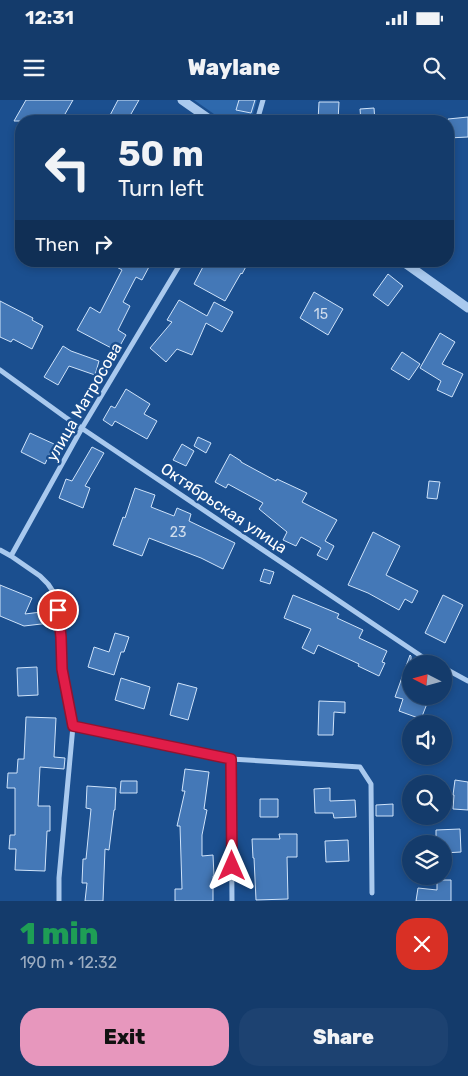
<!DOCTYPE html>
<meta charset="utf-8">
<style>
:root{--surface:#143b6b;--page:#1d4271;--text:#f1f3f6;--muted:#9dadc1;--line:#33557e;--accent:#e797bd}
body{margin:0;font-family:Rubik,sans-serif;background:var(--page);color:var(--text);height:100vh;display:flex;flex-direction:column;font-size:19px;white-space:nowrap}
*{box-sizing:border-box;margin:0}
p{font-size:16px;color:var(--muted)}
.icon{flex:none;width:28px;height:28px;fill:none;stroke:currentColor;stroke-width:2;stroke-linecap:round;stroke-linejoin:round}
.map{position:relative;height:801px;overflow:hidden}
.sheet{display:flex;flex-direction:column;background:var(--surface);flex:1}
.sheet>*{flex:none}
.banner{position:absolute;left:15px;top:15px;width:439px;height:152px;border-radius:20px;box-shadow:0 2px 8px #0003,0 0 0 1px var(--line);background:#143b6b;color:var(--text);overflow:hidden}
.needle{width:32px;rotate:276deg}
.buttons{position:absolute;left:402px;top:555px;display:grid;gap:10px}
.buttons a{display:grid;place-items:center;width:50px;height:50px;border-radius:50%;background:var(--surface);box-shadow:0 2px 8px #0003,0 0 0 1px var(--line);font-size:25px}
.pin{position:absolute;display:grid;place-items:center;width:42px;height:42px;color:#fff;margin:-21px;border:2px solid #fff;border-radius:50%;box-shadow:0 1px 5px #0007}
.me{position:absolute;width:55px;margin:-28px;rotate:0deg;stroke-linejoin:round;filter:drop-shadow(0 0 4px #0008)}
.turn{display:flex;align-items:center;gap:18px;height:105px;padding:0 20px;font-size:22px}
.turn .icon{width:65px;height:65px;stroke-width:2.5}
.turn b{display:block;font-size:35px;line-height:42px}
.then{display:flex;align-items:center;height:48px;padding:0 20px;background:#0003;gap:10px;font-size:19px}
.round{display:grid;place-items:center;flex:none;width:52px;height:52px;border-radius:20px;background:var(--page)}
.head{display:flex;align-items:center;justify-content:space-between;height:85px;padding:0 20px}
h1{font-size:30px;font-weight:800;line-height:38px;color:#1e9e55}
.action{display:flex;gap:10px;margin-top:auto;padding:10px 20px}
.action a{flex:1;height:58px;border-radius:20px;background:var(--accent);color:#111;font-size:20px;font-weight:800;line-height:58px;text-align:center}
.action a+a{background:var(--page);color:var(--text)}
.status{display:flex;justify-content:space-between;align-items:center;height:35px;padding:0 25px;background:var(--surface);direction:ltr}
.status svg{height:14px;fill:currentColor}
header{display:flex;justify-content:space-between;align-items:center;height:65px;padding:0 20px;background:var(--surface);font-size:22px;font-weight:800}
.map>svg:first-child{display:block}
</style>
<div class="status"><b>12:31</b><svg viewBox="0 0 49 12"><path d="M0 12V9h3v3zM5 12V6h3v6zM10 12V3h3v9zM15 12V0h3v12zM26 1h20v11H26zM47 4h2v5h-2z"/></svg></div>
<header><svg class="icon" aria-label="menu" viewBox="0 0 24 24"><path d="M4 6h16M4 12h16M4 18h16"/></svg>Waylane<svg class="icon" aria-label="search" viewBox="0 0 24 24"><circle cx="10" cy="10" r="6"/><path d="M15 15l6 6"/></svg></header>
<div class="map">
<svg width="468" height="801" viewBox="0 0 468 801">
<rect width="100%" height="100%" fill="#1b4f8f"/>
<!-- green -->
<path fill="#2e69ad" d="M194 0H257L251 21H224Z"/>
<!-- building -->
<path fill="#4478b7" stroke="#cfe3fa" d="M26 0H73L61 21H14Z
M118 0H139L127 21H107Z
M239 0H255L251 13 236 10Z
M319 2H339L338 21H318Z
M374 8 375 21H361L360 9Z
M468 17V37L448 38V19Z
M106 161H142L150 165 142 180 136 177 123 202 130 206 118 230 126 235 117 251 77 230 90 207 100 213 122 170Z
M206 161H249L242 174 241 173 225 201 194 184Z
M388 174 403 186 388 206 373 195Z
M314 192 343 209 328 235 300 218Z
M179 200 207 216 214 202 233 212 222 232 206 223 192 255 177 249 166 262 150 248 172 222 167 220Z
M0 201 33 218 32 220 43 226 32 249 13 239 11 242 0 237Z
M440 233 455 242 442 264 463 274 452 297 437 290 441 281 420 268Z
M63 246 71 251 99 261 95 275 69 266 58 285 44 277Z
M402 252 420 264 409 280 391 269Z
M126 289 150 304 144 314 157 321 147 339 115 321 112 326 103 320 111 306 115 308Z
M30 333 54 344 45 364 21 352Z
M198 337 211 343 206 353 194 346Z
M182 344 194 351 186 366 173 360Z
M92 347 104 353 85 386 90 388 83 408 59 398 66 379 72 381Z
M230 354 241 361V362L276 381 277 379 307 393 302 402 337 420 325 441 334 446 327 460 317 455 321 448 301 437 296 446 283 440 287 432 259 409 263 403 228 384 226 388 215 382Z
M429 381 440 382 437 399 427 398Z
M135 388 155 395 151 407 174 416 177 408 191 414 189 421 235 443 223 469 201 458 149 438 142 456 113 445 123 417 125 418Z
M373 432 400 446 386 475 418 491 412 503 405 499 399 510 368 493 348 485Z
M264 469 274 472 270 484 260 481Z
M0 485 32 498 25 514 49 511 50 523 24 526 0 516Z
M293 495 339 514 337 518 363 530 359 538 387 551 382 562 385 563 379 576 358 566 359 564 318 545 314 554 302 548 311 529 284 518Z
M443 495 463 505 445 543 425 533Z
M115 533 129 537 124 552H121L114 575 88 567 94 547 109 552Z
M410 555 411 556V596H415L428 601 421 619 399 611 403 599 395 597Z
M37 567 38 595 18 596 17 568Z
M121 578 150 587 144 609 115 600Z
M178 583 197 588 188 620 170 615Z
M319 601 345 602V613L334 612 333 635H318Z
M26 617 56 618 54 657 65 658 64 669 40 667 38 706H50V731H47L45 771 15 770 16 749H9L10 735H15V688H7L8 673H17L18 659H24Z
M185 669 209 672 204 709 207 710 202 735V756L213 755 214 776H213V801H175V789H182L180 726H177L185 691H182Z
M455 680 468 682V710L453 709 454 695H453Z
M121 681H137V693H120Z
M87 686 116 688 115 710H114L109 750 105 749 103 801H85L87 783H82L83 759H86L91 709 86 708Z
M330 688V701L355 700 356 717 334 718 333 713H315L314 689Z
M260 699H278V717H260Z
M393 704V716H376V705Z
M460 729 461 752 444 753V744H436V730Z
M279 734H297V757H287L288 799 256 800 254 758H253L252 739H280Z
M348 740 349 761 326 762 325 741Z
M437 780H451V801H416L418 788 437 790Z"/>
<g fill="none" stroke-linecap="round" stroke-linejoin="round">
<!-- minor -->
<path stroke="#a9c9ee" stroke-width="5" d="M257 21 263 0
M0 270 65 317 424 558 435 564
M0 450 11 456 40 476 48 484 54 493 58 510 61 537 62 569 73 626 59 778V801
M11 456 82 328 182 161
M444 568 468 581
M73 626 231 659 360 667 371 684 372 793
M231 659 232 801"/>
<!-- tertiary -->
<path stroke="#a9c9ee" stroke-width="9" d="M182 0 212 21
M402 161 468 208"/>
</g>
<g fill="none" stroke-linecap="round" stroke-linejoin="round">
<defs>
<path id="route" d="M58 510 61 537 62 569 73 626 231 659 232 766"/>
</defs>
<!-- route casing -->
<use href="#route" stroke="#92132f" stroke-width="12"/>
<!-- route -->
<use href="#route" stroke="#e11d48" stroke-width="9"/>
</g>
<g text-anchor="middle" dominant-baseline="central" stroke-width="5" stroke-linejoin="round" paint-order="stroke">
<!-- number labels -->
<g font-size="14" fill="#d0dded">
<text x="321" y="214">15</text>
<text x="178" y="432">23</text>
</g>
<!-- street labels -->
<g font-size="16" fill="#fff" stroke="#1b4f8f">
<text transform="translate(84 302) rotate(-60)">улица Матросова</text>
<text transform="translate(224 408) rotate(34)">Октябрьская улица</text>
</g>
</g>
</svg>
<div class="buttons">
<a><svg class="needle" viewBox="-14 -14 28 28"><path d="M0-13l5 13h-10z" fill="#e53935"/><path d="M0 13l5-13h-10z" fill="#9dadc1"/></svg></a>
<a><svg class="icon" aria-label="sound" viewBox="0 0 24 24"><path d="M4 9h4l5-4v14l-5-4H4zM17 9q2 3 0 6"/></svg></a>
<a><svg class="icon" aria-label="search" viewBox="0 0 24 24"><circle cx="10" cy="10" r="6"/><path d="M15 15l6 6"/></svg></a>
<a><svg class="icon" aria-label="layers" viewBox="0 0 24 24"><path d="M12 4l9 5-9 5-9-5zM3 14l9 5 9-5"/></svg></a>
</div>
<div class="pin" style="left:58px;top:510px;background:#d93025"><svg class="icon" aria-label="arrive" viewBox="0 0 24 24"><path d="M6 21V4h12l-3 4 3 4H6"/></svg></div>
<svg class="me" style="left:232px;top:766px" viewBox="-20 -20 40 40"><path d="M0-17L14 15 0 8-14 15z" fill="#e11d48" stroke="#fff" stroke-width="4"/></svg>
<div class="banner">
<div class="turn"><svg class="icon" aria-label="left" viewBox="0 0 24 24"><path d="M17 20v-9H6M10 6l-5 5 5 5"/></svg><div><b>50 m</b>Turn left</div></div>
<div class="then">Then<svg class="icon" aria-label="right" viewBox="0 0 24 24"><path d="M7 20v-9h11M14 6l5 5-5 5"/></svg></div>
</div>
</div>
<section class="sheet">
<div class="head"><div><h1>1 min</h1><p>190 m · 12:32</p></div><a class="round" style="background:#d93025;color:#fff"><svg class="icon" aria-label="close" viewBox="0 0 24 24"><path d="M6 6l12 12M18 6L6 18"/></svg></a></div>
<div class="action"><a>Exit</a><a>Share</a></div>
</section>
